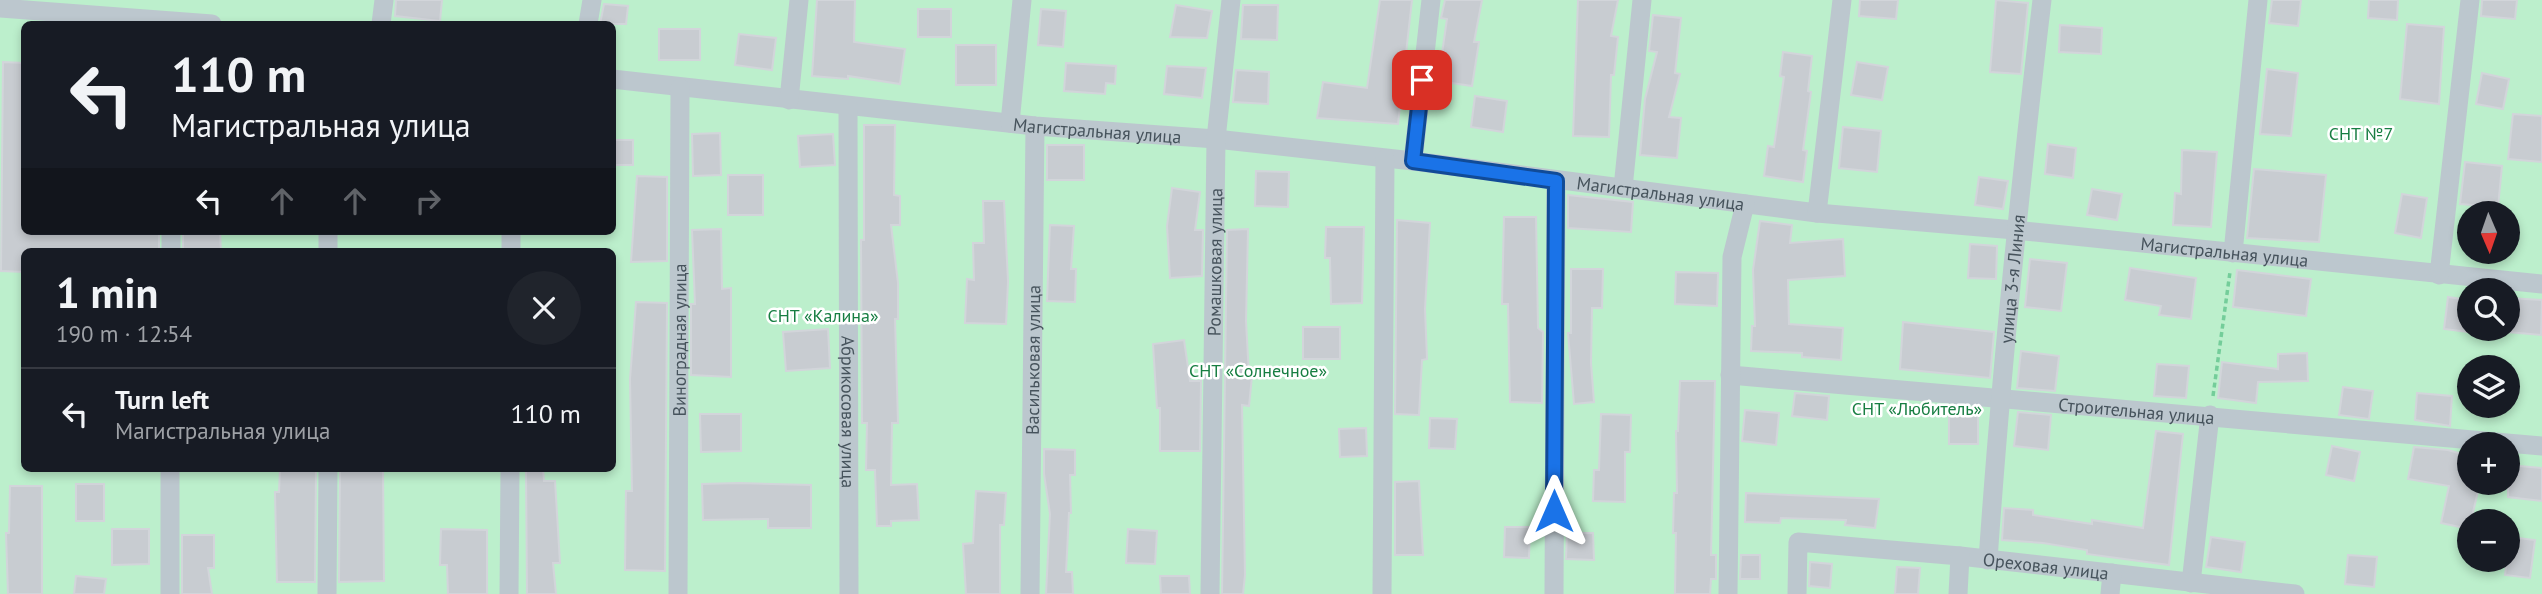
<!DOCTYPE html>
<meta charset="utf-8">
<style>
:root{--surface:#171b24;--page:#20242c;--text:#f1f3f6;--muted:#9ea1a6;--line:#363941}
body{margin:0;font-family:"PT Sans",sans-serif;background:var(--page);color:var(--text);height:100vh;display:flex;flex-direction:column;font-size:26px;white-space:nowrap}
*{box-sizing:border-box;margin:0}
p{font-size:23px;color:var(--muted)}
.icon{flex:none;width:38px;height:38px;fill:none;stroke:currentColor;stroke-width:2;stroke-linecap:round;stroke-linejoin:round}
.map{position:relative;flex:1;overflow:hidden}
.details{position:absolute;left:21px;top:248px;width:595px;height:224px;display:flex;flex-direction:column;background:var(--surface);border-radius:10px;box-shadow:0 4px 10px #0003}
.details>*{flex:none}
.hud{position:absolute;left:21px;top:21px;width:595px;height:214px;border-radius:10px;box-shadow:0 4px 10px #0003;background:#171b24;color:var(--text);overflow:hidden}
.needle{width:46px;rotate:178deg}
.fabs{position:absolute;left:2457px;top:201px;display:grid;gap:14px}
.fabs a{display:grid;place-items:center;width:63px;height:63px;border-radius:50%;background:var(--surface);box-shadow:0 4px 10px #0003;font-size:35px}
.pin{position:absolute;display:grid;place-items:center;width:60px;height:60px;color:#fff;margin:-30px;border-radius:14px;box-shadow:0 4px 10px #0006}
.me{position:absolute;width:77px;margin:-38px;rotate:0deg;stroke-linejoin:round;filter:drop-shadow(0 0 5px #0008)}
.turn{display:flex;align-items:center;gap:24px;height:147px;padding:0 35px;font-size:32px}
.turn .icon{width:91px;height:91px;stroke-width:2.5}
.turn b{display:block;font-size:49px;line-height:60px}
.lanes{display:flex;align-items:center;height:66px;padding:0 35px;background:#0003;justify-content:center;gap:35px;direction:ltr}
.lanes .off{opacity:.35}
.round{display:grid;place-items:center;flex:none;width:74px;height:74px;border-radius:37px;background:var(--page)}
.overview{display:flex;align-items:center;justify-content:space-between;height:119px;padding:0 35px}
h1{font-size:42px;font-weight:700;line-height:52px}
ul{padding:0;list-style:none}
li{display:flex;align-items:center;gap:21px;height:91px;padding:0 35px;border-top:2px solid var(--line)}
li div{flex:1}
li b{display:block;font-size:26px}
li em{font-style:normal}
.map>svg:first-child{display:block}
</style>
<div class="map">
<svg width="2542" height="594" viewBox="0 0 2542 594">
<rect width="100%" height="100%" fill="#f1eeef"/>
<!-- green -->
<path fill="#bcefcc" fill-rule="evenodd" d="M0 0H2542V594H0ZM24 24H612V231H24ZM2469 214H2508V252H2469ZM24 252H612V469H24ZM2469 290H2508V329H2469ZM2469 368H2508V406H2469ZM2469 444H2508V483H2469ZM2469 522H2508V560H2469Z"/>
<!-- building -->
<path fill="#c8ccd1" stroke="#d2d5da" stroke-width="2" d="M396 0H442L440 21 395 16Z
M817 0H855L854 42 905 49 900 84 848 76V79L812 76Z
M1380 0H1412L1398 124 1317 118 1323 82 1367 88Z
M1445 0H1482L1474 42H1479L1472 86 1438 81 1447 19 1441 18Z
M1578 0H1618L1611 36 1618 37 1614 75H1611L1609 137 1573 136Z
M1860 0H1898L1896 19 1859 16Z
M1996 0 2028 3 2021 74 1990 72Z
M2272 0H2301L2298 26 2269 23Z
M2369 0H2398L2397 20 2368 18Z
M2482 0H2517L2515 19 2481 16Z
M604 4 628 6 626 24H600Z
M1176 5 1212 11 1207 38 1170 37Z
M1243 5H1278L1277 40 1241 39Z
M918 9H951V37H918Z
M1041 9 1066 11 1063 47 1038 45Z
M1653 15 1681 18 1675 73 1680 74 1669 117 1681 118 1677 158 1640 155 1645 99 1657 52 1649 51Z
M2407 24 2444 27 2439 104 2400 99Z
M2060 25 2102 28 2101 54 2059 52Z
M659 29H700V60H659Z
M739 34 776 38 772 70 735 65Z
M956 45H996V85H956Z
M1783 52 1812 56 1808 91 1811 92 1803 150 1807 151 1803 182 1764 176 1768 146 1774 147 1784 77 1780 76Z
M3 62 24 63V231H159V252H24V272L1 271Z
M1857 62 1888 67 1882 100 1851 95Z
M1066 63 1116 66 1115 84 1106 83 1105 94 1064 91Z
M1167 66 1206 68 1202 98 1164 94Z
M2267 69 2298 73 2291 136 2260 134Z
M1236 70 1269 72 1268 104 1233 102Z
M2482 73 2509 79 2503 109 2476 104Z
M1475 96 1507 101 1503 132 1471 127Z
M2513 114 2542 116V162L2508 159Z
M864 125H895L894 195 900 196V225H891L898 283V319H895L898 423H892L891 485 917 484 919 520 891 521V526H877L875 470H866L867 423H862L861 240H864Z
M1843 127 1881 131 1877 172 1839 168Z
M720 133 721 175 693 176 692 134Z
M833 134 835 165 800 167 798 136Z
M612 140H633V165H612Z
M2048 144 2076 148 2073 178 2045 174Z
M1047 145H1084V180H1047Z
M2182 150 2217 152 2211 227 2173 225 2175 193 2181 194Z
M2465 162 2502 166 2498 207 2460 204Z
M2254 169 2326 175 2319 242 2247 238Z
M1256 171 1289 172 1288 207 1255 206Z
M728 175H763V215H728Z
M637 176 667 177V261L631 262Z
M1979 177 2008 181 2003 209 1975 205Z
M1172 188 1200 192 1195 230H1203L1202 276 1170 278 1167 226Z
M2092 189 2122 194 2117 220 2087 215Z
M2402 194 2427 198 2421 238 2395 233Z
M1568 195 1633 202 1631 232 1568 228Z
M983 201H1004L1008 281 1006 324 965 323 967 279 974 280 973 243H984Z
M1504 217H1536L1538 328 1543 332 1542 403 1510 402 1508 304H1502Z
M1397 220 1430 223 1425 309 1427 359 1422 360 1419 415 1395 414Z
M1760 221 1792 225 1790 243 1843 239 1845 276 1788 280 1789 324 1843 328 1841 360 1802 357V353L1751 351 1752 326H1755L1753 270Z
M1050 225 1074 226 1071 269H1076L1075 302 1047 301Z
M1326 227H1364L1362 303 1331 304 1330 258H1325Z
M721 229 722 289 731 288V377L691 375V304H695L692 230Z
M1248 229 1246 321 1249 376H1252L1249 406 1242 405 1245 575 1243 594H1222L1227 230Z
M183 231H220L221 252H183Z
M1970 244 1997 246 1996 279 1968 278Z
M2030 259 2067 263 2061 311 2025 307Z
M2130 268 2196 278 2191 319 2159 315 2161 306 2125 300Z
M1571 269H1603L1602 308H1592L1591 363 1594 402 1574 404 1568 333H1571Z
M2237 270 2311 279 2306 316 2233 307Z
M1676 272 1718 273 1717 306 1675 304Z
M2448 297 2469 300V332L2444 329Z
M2508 298 2542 300 2541 335 2508 332Z
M636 302 667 303 665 571 625 570 626 491H632L630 379Z
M1903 322 1994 332 1990 378 1900 369Z
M1303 327H1340V359H1303Z
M828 329 830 368 786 371 783 332Z
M1184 340 1190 381H1201L1200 451H1160V408H1157L1153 344Z
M2021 351 2059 356 2055 391 2017 388Z
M2307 353 2308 381 2258 382 2256 403 2218 398 2222 362 2278 369V354Z
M2157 364 2189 366 2186 398 2154 396Z
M1680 381H1715L1711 555H1716V579H1711L1710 594H1675L1676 533H1673L1674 493H1677L1676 431H1678Z
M2343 387 2373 391 2369 419 2339 415Z
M1795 393 1829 396 1827 420 1792 416Z
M2417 393 2452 396 2450 426 2415 420Z
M1745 410 1779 413 1776 445 1742 441Z
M1949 411H1978V444H1949Z
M2018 412 2051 415 2048 450 2014 446Z
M700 414H741V451L701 452Z
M1601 414 1631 415 1630 452H1625V502L1593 501 1594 470H1599Z
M1430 418 1457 419 1455 449 1429 448Z
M1366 428 1367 456 1340 457 1339 429Z
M2156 431 2183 434 2169 565 2087 554V550L2043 543 2002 540 2004 508 2033 510V515L2092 524V520L2143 528Z
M2332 446 2360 452 2354 481 2326 475Z
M2414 447 2448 450 2469 456V483H2480L2469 529 2441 523 2449 486 2408 479Z
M1044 449 1075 450V475H1070L1071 513H1069L1066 572H1072L1073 594H1046L1050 514 1044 474Z
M2508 465 2542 468V501L2508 497Z
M280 469H316L315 582H277L275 492H279Z
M340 469H383L384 581 339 582Z
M526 469H543L544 481H555L560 563H553L556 594H527Z
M1419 481 1423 555H1395V482Z
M739 483 811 485V528H768V519L703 520 702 484Z
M76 484H104V521H76Z
M10 486H42V594H8L6 533H9Z
M976 491 1006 493 1004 525H1000V594H966L963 544 973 543Z
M1746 493 1879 499 1875 528 1845 525 1846 520 1781 518 1780 523 1745 522Z
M1505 527H1530L1529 558 1504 557Z
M112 529H149V564L112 565Z
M441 529 487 530V594H448L447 565H440Z
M1128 529 1157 531 1155 564 1126 563Z
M1567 533H1593L1594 560 1566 559Z
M182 535H214V568H208L212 594H182Z
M2211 537 2245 542 2241 572 2206 567Z
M2510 537 2535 540 2530 578 2505 575Z
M1741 555H1760V579H1740Z
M2348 555 2377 557 2374 587 2345 584Z
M1810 562 1832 564 1830 588 1809 586Z
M1897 567 1920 568 1918 594H1895Z
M76 576 106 579 104 594H74Z
M1160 576H1189L1190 594H1161Z"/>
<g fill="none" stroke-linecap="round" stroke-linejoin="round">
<!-- path -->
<path stroke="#74cd9a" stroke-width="3.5" stroke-dasharray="5 3.5" stroke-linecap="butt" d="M2213 396 2230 272"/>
<!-- street -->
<g stroke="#bcc7ce" stroke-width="19">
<path d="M0 8 212 24"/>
<path d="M381 24 384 0"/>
<path d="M588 24 592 0"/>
<path id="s1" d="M612 79 1035 126 1216 139 1413 161 1817 213 2015 230 2542 284"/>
<path d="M789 100 799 0"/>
<path id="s2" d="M848 106 849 594"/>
<path d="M1010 123 1022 0"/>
<path d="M1413 161 1431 0"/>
<path d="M1623 188 1642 0"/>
<path d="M1817 213 1842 0"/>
<path d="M171 252V231"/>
<path d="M328 252V231"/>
<path d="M511 252V231"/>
<path d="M2233 253 2258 0"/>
<path d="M2439 275 2470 0"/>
<path id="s3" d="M1730 375 2542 446"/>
<path id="s4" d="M1988 560C2001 372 2020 186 2042 0"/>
<path d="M2191 583 2210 415"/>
<path d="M170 594V469"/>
<path d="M327 594 328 469"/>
<path d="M509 594 510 469"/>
<path id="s5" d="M678 594 680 88"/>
<path id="s6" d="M1030 594 1035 126"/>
<path id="s7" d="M1210 594 1216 139 1231 0"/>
<path d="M1382 594 1385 159"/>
<path d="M1554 594 1556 181"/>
<path d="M1728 594 1732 257 1745 204"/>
<path id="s8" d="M1797 594 1798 542 1960 556 2295 594"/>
<path d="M1958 594 1960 556"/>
<path d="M2110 594 2112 573"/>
</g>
</g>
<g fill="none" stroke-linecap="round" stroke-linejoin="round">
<defs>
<path id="route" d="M1422 80 1413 161 1556 181 1554 511"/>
</defs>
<!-- route casing -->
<use href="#route" stroke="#114b97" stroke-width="18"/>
<!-- route -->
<use href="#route" stroke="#1a73e8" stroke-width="12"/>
</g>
<g text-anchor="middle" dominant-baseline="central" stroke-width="5" stroke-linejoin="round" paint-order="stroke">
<!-- street labels -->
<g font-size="18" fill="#46535c" stroke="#fff">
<text stroke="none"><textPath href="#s1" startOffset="488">Магистральная улица</textPath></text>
<text stroke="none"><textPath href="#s1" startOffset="1055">Магистральная улица</textPath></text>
<text stroke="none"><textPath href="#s1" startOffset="1622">Магистральная улица</textPath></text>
<text stroke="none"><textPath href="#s7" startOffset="332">Ромашковая улица</textPath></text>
<text stroke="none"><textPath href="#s4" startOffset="282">улица 3-я Линия</textPath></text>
<text stroke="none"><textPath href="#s5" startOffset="254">Виноградная улица</textPath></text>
<text stroke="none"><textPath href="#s6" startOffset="234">Васильковая улица</textPath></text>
<text stroke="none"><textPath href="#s3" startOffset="408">Строительная улица</textPath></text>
<text stroke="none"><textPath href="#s2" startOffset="306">Абрикосовая улица</textPath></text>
<text stroke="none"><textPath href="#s8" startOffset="301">Ореховая улица</textPath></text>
</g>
<!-- park labels -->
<g font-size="18" fill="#177e42" stroke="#fff">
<text x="2361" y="133">СНТ №7</text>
<text x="823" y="315">СНТ «Калина»</text>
<text x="1258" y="370">СНТ «Солнечное»</text>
<text x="1917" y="408">СНТ «Любитель»</text>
</g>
</g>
</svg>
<div class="fabs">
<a><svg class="needle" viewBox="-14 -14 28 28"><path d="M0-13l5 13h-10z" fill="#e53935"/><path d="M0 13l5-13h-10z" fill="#9ea1a6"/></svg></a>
<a><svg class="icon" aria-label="search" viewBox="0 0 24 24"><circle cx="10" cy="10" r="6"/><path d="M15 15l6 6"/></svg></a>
<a><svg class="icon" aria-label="layers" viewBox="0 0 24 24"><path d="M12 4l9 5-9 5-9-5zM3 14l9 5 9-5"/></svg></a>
<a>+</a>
<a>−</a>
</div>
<div class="pin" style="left:1422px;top:80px;background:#d93025"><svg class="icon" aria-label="arrive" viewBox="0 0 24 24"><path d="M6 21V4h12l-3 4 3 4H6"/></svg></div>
<svg class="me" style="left:1554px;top:511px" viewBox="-20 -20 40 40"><path d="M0-17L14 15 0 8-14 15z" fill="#1a73e8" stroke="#fff" stroke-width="4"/></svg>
<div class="hud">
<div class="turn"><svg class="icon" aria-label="left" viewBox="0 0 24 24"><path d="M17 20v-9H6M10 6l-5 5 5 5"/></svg><div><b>110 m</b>Магистральная улица</div></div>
<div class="lanes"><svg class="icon" aria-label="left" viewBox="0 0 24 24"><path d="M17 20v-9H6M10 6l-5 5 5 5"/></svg><svg class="icon off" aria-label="ahead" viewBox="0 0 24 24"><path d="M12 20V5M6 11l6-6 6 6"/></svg><svg class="icon off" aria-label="ahead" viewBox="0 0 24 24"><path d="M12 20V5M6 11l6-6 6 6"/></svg><svg class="icon off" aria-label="right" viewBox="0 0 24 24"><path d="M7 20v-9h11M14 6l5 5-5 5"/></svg></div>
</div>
<section class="details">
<div class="overview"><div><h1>1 min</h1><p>190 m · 12:54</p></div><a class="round"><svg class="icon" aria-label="close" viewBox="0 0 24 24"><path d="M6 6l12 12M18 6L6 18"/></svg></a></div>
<ul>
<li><svg class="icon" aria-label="left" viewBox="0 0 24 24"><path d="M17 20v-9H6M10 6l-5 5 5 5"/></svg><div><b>Turn left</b><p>Магистральная улица</p></div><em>110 m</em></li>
</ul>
</section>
</div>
